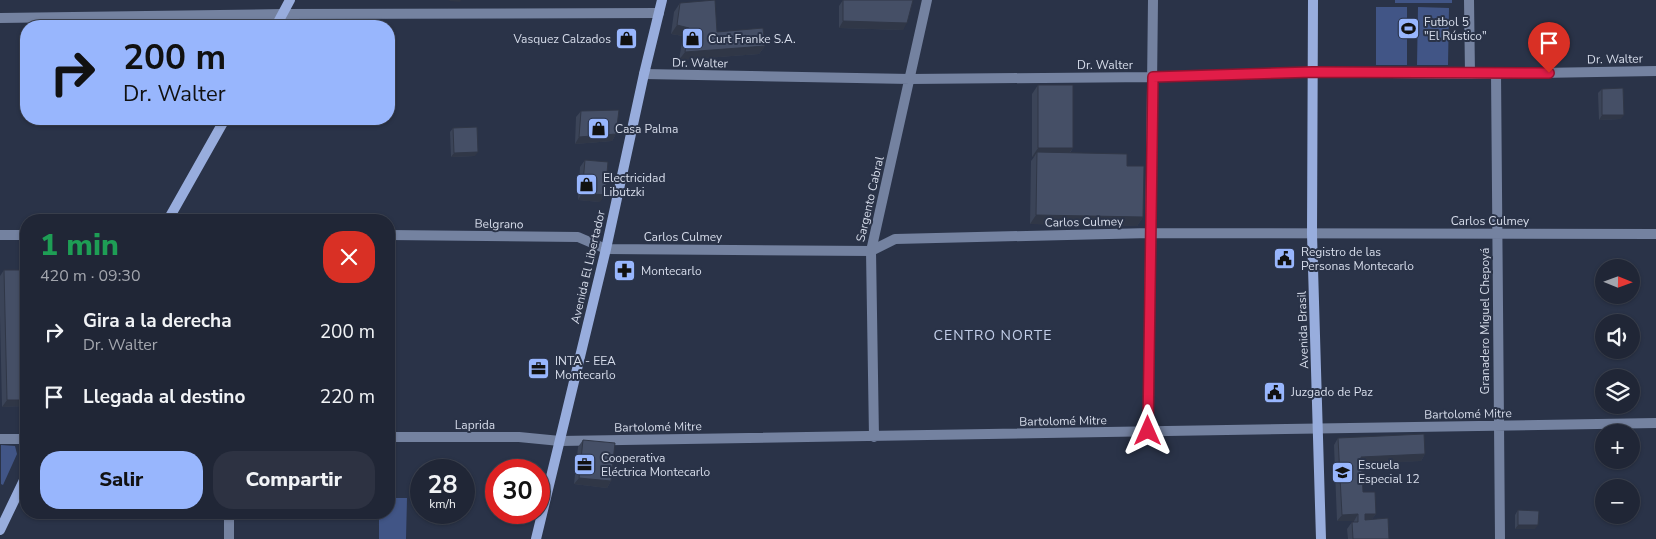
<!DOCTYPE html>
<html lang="es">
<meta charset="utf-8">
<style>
:root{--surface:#202636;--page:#2d3242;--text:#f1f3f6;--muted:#a2a5ad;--line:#3d4351;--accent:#98b6fd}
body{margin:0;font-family:"Nunito Sans",sans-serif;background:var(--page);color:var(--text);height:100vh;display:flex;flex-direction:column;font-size:19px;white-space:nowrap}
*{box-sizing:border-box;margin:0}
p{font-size:16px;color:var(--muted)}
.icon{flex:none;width:28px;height:28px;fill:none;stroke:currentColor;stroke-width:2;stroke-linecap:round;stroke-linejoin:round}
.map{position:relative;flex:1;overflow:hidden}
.drawer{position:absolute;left:20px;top:214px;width:375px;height:305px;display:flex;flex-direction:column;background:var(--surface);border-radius:20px;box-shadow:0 1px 4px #0004,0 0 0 1px var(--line)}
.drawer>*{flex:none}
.guide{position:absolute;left:20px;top:20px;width:375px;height:105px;border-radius:20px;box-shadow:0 1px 4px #0004,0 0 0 1px var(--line);background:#98b6fd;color:#111;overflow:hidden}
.needle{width:32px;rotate:91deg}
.controls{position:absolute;left:1595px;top:259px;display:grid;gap:10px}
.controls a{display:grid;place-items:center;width:45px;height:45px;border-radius:50%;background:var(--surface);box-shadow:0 1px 4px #0004,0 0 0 1px var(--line);font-size:25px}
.speed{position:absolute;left:410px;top:459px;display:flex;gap:10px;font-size:25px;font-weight:700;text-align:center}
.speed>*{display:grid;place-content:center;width:65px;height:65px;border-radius:50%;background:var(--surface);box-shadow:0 1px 4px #0004,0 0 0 1px var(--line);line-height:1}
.speed small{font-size:12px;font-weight:400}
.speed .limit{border:8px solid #d22;background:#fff;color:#111}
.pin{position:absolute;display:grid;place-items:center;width:42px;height:42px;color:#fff;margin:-51px -21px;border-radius:50% 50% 50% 0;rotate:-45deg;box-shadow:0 0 5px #0007}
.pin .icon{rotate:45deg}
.me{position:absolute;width:55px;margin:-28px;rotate:0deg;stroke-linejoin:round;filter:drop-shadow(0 0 4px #0008)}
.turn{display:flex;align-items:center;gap:18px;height:105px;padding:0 20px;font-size:22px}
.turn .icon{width:65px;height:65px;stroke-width:2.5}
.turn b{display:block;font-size:35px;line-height:42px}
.round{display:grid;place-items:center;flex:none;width:52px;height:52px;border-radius:20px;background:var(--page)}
.summary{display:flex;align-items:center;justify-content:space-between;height:85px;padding:0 20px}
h1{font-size:30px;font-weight:800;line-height:38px;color:#1e9e55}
.primary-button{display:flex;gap:10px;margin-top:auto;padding:10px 20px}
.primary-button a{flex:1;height:58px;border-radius:20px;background:var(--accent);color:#111;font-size:20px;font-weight:800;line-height:58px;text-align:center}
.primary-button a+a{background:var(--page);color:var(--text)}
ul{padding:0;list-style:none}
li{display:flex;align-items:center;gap:15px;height:65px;padding:0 20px}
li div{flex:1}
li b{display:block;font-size:19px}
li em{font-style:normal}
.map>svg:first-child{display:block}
</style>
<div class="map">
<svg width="1656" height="539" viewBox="0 0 1656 539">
<rect width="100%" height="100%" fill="#2a3348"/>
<!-- green -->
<path fill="#415586" d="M1395 0H1452V3H1395Z
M1376 7H1407V65H1376Z
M1418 7 1449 8 1448 65H1417Z
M1 445 15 446 17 454 3 485 1 484Z
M389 498H407L406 539H379V513L389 512Z"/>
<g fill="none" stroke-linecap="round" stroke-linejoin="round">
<!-- street -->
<path stroke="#7482a0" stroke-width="10" d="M1469 0 1470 74
M0 18 283 14 659 13
M1496 73 1500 539
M644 74 910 79 1153 77 1312 72 1470 74 1656 71
M0 235H26
M389 235 578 237 606 249 871 251 895 239 1150 233 1656 234
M1148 431 1153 0
M389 437H519L560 441 1656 423
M874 437 871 251 927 0
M0 439H26
M229 512V539"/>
<!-- secondary -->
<path stroke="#98addd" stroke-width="10" d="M1313 0 1312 234 1321 539
M276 26 290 0
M168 220 225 119
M0 530 26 476
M536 539 606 249 644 74 662 0"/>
</g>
<!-- wall -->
<path fill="#3b4458" d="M843 0H913L903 30 839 28V6Z
M680 3 717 32 765 46 759 54 679 60 683 36 671 34 674 12Z
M1038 85 1073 148 1070 153 1127 166 1143 217 1137 226 1030 224 1031 161 1034 157H1032V94Z
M1602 89 1621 119 1599 120 1598 93Z
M581 111 616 134 612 141 575 144 576 117Z
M453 128 475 156 451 157 450 132Z
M585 160 600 202 578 200 580 167Z
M4 270H26V402L23 406 2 407 0 316V276Z
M1338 438 1425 454 1421 461 1362 463 1363 492 1376 514 1372 519 1389 539H1348L1347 529 1352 522H1354V521H1337L1334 445Z
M583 440 611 481 607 488 574 484 578 447Z
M1518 510 1535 529H1515V515Z"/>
<!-- shaded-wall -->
<path fill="#303747" d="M450 0H461L460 2 449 1Z
M843 21 907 23 903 30 839 28Z
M677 25 689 28 683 36 671 34Z
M765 46 759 54 679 60 685 52Z
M1602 115H1624L1621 119 1599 120Z
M616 134 612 141 575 144 579 137Z
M1038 148H1073L1067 156 1037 152 1034 157H1032Z
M478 152 475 156 451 157 454 153Z
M582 193 605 195 600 202 578 200Z
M1036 215 1143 217 1137 226 1030 224Z
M7 400H26V402L23 406 2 407Z
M1425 454 1421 461 1357 464 1361 457Z
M579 478 611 481 607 488 574 484Z
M1358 514 1354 521H1337L1342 515Z
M1365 514H1376L1371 520 1360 521Z
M1518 525H1538L1535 529H1515Z"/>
<!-- building -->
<path fill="#454f66" stroke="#303747" d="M715 0 717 32 763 28 765 46 685 52 689 28 677 25 680 3Z
M843 0H913L907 23 843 21Z
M1038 85H1073V148H1038Z
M1623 88 1624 115H1602V89Z
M619 110 616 134 579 137 581 111Z
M477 127 478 152 454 153 453 128Z
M1037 152 1127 154V166H1144L1143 217 1036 215Z
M585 160 608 162 605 195 582 193Z
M1610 262H1629V268H1610Z
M4 270H26V400H7Z
M1424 434 1425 454 1361 457 1363 492H1375L1376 514H1365V520L1388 518 1389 539H1353L1352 522H1358V514L1342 515 1338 438Z
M583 440 615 443 611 481 579 478Z
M1518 510 1539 511 1538 525H1518Z"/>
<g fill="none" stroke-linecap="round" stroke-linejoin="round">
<defs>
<path id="route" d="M1148 431 1153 77 1312 72 1549 73"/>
</defs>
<!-- route casing -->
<use href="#route" stroke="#92132f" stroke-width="12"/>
<!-- route -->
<use href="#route" stroke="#e11d48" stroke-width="9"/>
</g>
<!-- icons -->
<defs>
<symbol id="stadium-square" viewBox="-11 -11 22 22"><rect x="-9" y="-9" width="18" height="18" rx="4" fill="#98b6fd" stroke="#2a3348"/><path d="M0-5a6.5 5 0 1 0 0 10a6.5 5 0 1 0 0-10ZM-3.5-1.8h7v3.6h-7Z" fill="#111"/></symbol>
<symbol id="shop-square" viewBox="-11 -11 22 22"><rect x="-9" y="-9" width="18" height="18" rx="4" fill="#98b6fd" stroke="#2a3348"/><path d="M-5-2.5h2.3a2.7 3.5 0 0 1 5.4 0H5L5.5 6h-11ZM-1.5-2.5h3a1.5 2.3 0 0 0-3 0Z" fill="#111"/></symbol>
<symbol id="civic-square" viewBox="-11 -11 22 22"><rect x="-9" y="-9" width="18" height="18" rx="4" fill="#98b6fd" stroke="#2a3348"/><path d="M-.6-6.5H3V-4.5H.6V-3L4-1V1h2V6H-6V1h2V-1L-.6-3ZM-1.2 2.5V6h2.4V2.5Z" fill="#111"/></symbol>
<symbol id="pharmacy-square" viewBox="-11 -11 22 22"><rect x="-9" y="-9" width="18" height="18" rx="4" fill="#98b6fd" stroke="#2a3348"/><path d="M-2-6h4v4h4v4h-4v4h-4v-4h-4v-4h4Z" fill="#111"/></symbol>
<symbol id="office-square" viewBox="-11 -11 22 22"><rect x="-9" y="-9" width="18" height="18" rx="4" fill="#98b6fd" stroke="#2a3348"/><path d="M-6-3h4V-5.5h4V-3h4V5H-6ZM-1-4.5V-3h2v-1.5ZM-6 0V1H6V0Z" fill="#111"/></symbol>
<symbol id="school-square" viewBox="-11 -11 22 22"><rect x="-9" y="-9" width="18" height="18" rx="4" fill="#98b6fd" stroke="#2a3348"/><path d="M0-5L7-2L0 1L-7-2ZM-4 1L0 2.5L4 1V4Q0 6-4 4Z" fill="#111"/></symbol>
</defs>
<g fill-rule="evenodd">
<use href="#stadium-square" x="1396" y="16" width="25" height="25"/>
<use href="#shop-square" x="614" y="26" width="25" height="25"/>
<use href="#shop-square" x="680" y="26" width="25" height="25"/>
<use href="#shop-square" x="586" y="116" width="25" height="25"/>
<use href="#shop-square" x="574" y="172" width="25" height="25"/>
<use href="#civic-square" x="1272" y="246" width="25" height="25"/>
<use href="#pharmacy-square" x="612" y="258" width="25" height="25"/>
<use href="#office-square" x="526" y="356" width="25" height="25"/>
<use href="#civic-square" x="1262" y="380" width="25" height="25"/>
<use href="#office-square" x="572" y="452" width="25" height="25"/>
<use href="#school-square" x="1330" y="460" width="25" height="25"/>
</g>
<g text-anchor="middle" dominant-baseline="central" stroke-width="4" stroke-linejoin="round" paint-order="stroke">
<!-- poi labels -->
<g font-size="12" fill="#d6dcea" stroke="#2a3348" text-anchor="start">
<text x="1424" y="22">Futbol 5<tspan x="1424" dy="14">"El Rústico"</tspan></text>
<text x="611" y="39" text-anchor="end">Vasquez Calzados</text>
<text x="708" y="39">Curt Franke S.A.</text>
<text x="615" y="129">Casa Palma</text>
<text x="603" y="178">Electricidad<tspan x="603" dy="14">Libutzki</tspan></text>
<text x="1301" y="252">Registro de las<tspan x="1301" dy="14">Personas Montecarlo</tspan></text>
<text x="641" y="271">Montecarlo</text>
<text x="555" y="361">INTA - EEA<tspan x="555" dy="14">Montecarlo</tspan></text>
<text x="1291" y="392">Juzgado de Paz</text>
<text x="601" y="458">Cooperativa<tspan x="601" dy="14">Eléctrica Montecarlo</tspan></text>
<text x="1358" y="465">Escuela<tspan x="1358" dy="14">Especial 12</tspan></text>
</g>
<!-- street labels -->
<g font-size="12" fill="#d6dcea" stroke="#2a3348">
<text transform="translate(1615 59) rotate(-1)">Dr. Walter</text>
<text transform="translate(700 63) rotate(1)">Dr. Walter</text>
<text x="1105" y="65">Dr. Walter</text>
<text transform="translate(870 199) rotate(-77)">Sargento Cabral</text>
<text x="1490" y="221">Carlos Culmey</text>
<text transform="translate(1084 222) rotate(-1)">Carlos Culmey</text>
<text transform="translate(499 224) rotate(1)">Belgrano</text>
<text x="683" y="237">Carlos Culmey</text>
<text transform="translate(588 267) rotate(-77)">Avenida El Libertador</text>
<text transform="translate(1485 321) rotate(-90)">Granadero Miguel Chepoyá</text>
<text transform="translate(1303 330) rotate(-92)">Avenida Brasil</text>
<text transform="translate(1468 414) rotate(-1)">Bartolomé Mitre</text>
<text transform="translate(1063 421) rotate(-1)">Bartolomé Mitre</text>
<text x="475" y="425">Laprida</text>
<text transform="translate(658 427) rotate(-1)">Bartolomé Mitre</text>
</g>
<!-- neighbourhood labels -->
<g font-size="14" letter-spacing="1" fill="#c3cfea" stroke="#2a3348">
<text x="993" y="335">CENTRO NORTE</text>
</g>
</g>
</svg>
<div class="controls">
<a><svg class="needle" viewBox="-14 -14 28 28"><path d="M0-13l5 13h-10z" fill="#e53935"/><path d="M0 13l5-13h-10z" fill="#a2a5ad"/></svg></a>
<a><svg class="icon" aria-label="sound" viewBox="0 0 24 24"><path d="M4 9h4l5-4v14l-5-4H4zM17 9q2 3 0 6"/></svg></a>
<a><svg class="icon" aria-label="layers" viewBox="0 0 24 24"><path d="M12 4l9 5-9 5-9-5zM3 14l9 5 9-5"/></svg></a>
<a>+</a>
<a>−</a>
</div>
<div class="speed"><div>28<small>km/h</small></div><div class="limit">30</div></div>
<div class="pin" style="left:1549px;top:73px;background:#d93025"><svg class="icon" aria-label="arrive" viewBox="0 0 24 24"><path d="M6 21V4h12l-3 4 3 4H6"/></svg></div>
<svg class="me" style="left:1148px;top:431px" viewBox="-20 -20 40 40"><path d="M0-17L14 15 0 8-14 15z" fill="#e11d48" stroke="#fff" stroke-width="4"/></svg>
<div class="guide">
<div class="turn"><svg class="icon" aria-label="right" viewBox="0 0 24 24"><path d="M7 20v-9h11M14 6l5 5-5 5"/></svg><div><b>200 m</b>Dr. Walter</div></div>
</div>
<section class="drawer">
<div class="summary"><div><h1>1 min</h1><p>420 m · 09:30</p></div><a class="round" style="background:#d93025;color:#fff"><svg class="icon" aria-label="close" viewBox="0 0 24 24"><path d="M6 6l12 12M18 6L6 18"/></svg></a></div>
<ul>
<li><svg class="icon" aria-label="right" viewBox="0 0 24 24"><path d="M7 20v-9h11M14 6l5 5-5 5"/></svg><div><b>Gira a la derecha</b><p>Dr. Walter</p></div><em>200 m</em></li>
<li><svg class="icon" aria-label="arrive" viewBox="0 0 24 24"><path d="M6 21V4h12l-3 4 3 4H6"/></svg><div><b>Llegada al destino</b></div><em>220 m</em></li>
</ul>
<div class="primary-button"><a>Salir</a><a>Compartir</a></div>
</section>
</div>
